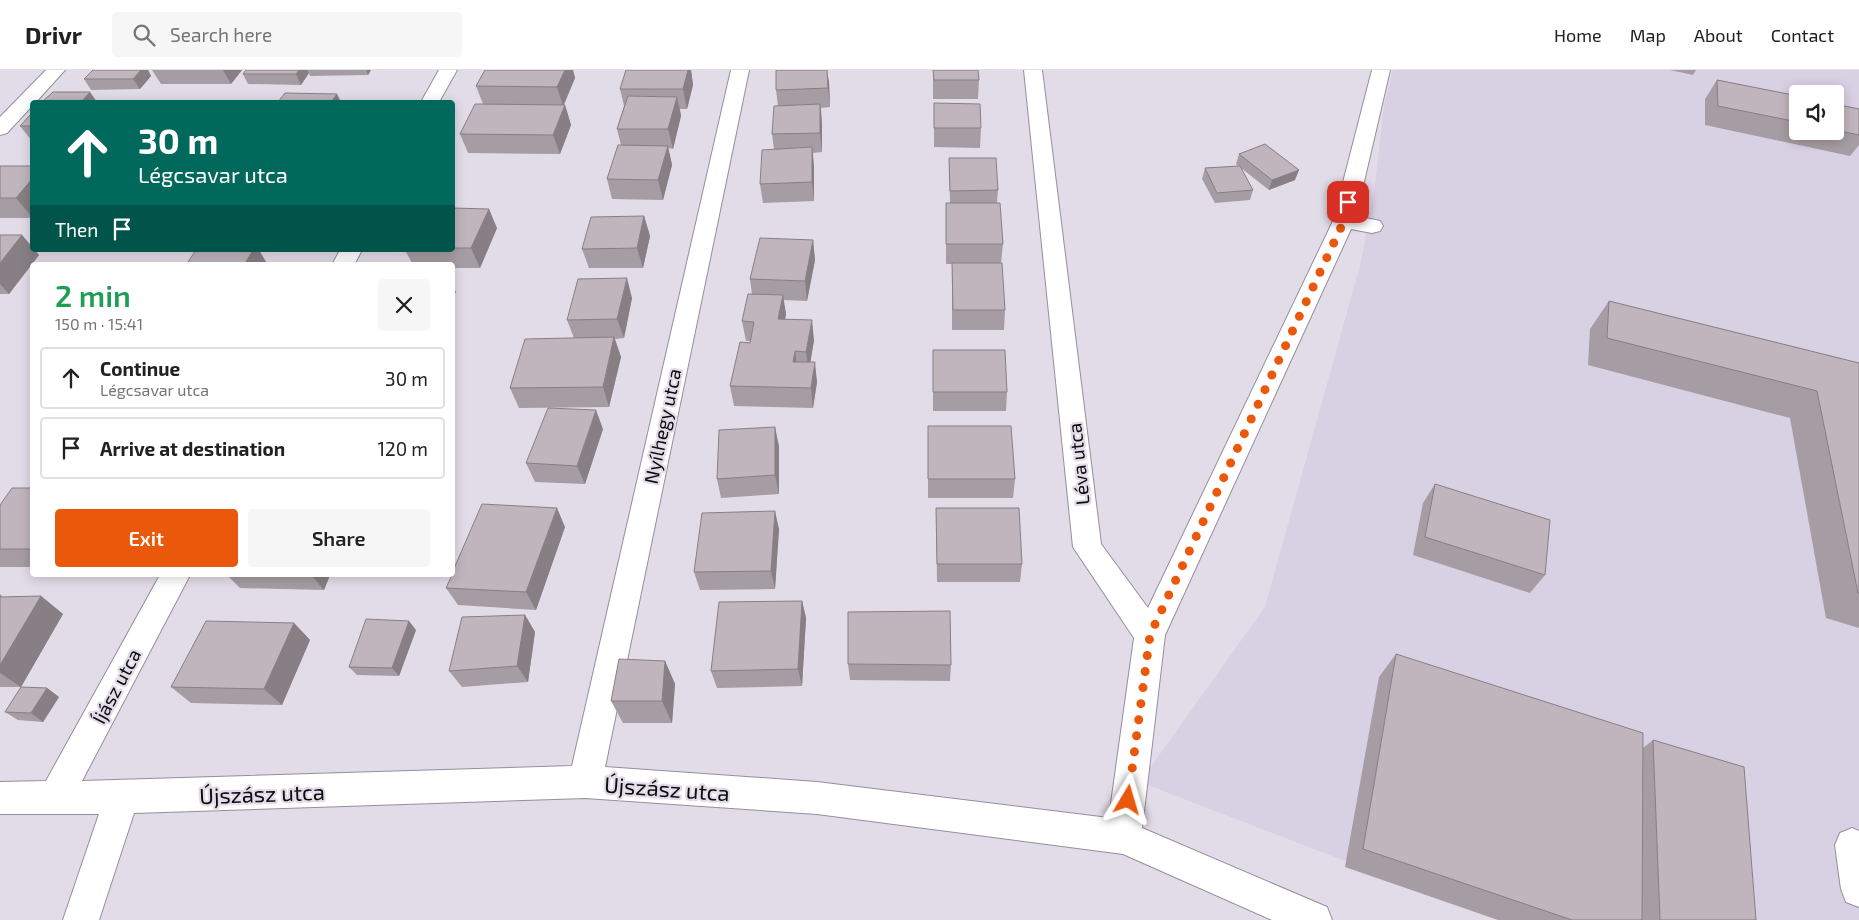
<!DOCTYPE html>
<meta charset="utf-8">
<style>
:root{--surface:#fff;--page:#f6f6f6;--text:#202124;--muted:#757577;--line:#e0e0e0;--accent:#ea580c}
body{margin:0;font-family:"Exo 2",sans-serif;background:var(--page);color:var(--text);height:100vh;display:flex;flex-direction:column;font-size:19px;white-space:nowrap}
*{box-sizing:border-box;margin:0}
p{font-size:16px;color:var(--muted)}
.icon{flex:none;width:28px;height:28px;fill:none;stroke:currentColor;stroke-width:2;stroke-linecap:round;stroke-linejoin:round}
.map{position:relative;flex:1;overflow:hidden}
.panel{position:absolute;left:30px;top:192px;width:425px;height:315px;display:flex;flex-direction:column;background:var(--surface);border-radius:5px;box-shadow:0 2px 12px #0003}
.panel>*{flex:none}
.top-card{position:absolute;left:30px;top:30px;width:425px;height:152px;border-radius:5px;box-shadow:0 2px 12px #0003;background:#00695c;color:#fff;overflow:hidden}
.controls{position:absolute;left:1789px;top:15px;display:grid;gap:10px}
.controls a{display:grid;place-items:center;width:55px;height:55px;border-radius:5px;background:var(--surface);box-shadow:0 2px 12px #0003;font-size:25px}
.pin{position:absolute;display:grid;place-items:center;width:42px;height:42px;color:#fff;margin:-21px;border-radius:10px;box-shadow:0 2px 8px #0006}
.me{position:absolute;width:55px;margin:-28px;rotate:7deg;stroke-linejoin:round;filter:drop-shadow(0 0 4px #0008)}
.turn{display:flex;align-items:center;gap:18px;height:105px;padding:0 25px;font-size:22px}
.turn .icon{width:65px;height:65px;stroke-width:2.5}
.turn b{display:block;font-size:35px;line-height:42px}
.then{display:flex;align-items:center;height:48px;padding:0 25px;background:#0003;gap:10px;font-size:19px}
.round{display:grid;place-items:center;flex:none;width:52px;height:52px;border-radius:5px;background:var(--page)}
.overview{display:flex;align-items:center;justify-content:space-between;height:85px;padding:0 25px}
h1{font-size:30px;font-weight:600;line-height:38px;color:#1e9e55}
.button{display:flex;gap:10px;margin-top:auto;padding:10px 25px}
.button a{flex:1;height:58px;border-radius:5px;background:var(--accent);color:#fff;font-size:20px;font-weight:600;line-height:58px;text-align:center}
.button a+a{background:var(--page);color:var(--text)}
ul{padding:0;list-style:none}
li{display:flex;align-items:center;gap:15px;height:62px;margin:0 10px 8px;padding:0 15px;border:2px solid var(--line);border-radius:5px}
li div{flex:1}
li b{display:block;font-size:19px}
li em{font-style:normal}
header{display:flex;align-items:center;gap:30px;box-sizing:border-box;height:70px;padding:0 25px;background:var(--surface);border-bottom:1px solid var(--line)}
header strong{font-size:24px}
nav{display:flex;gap:28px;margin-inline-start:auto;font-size:18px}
.search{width:350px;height:45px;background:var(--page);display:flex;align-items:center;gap:12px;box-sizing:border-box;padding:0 18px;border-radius:5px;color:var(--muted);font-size:19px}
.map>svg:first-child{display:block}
</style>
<header>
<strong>Drivr</strong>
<div class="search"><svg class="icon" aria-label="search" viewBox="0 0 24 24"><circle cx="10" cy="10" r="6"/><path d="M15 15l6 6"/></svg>Search here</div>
<nav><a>Home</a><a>Map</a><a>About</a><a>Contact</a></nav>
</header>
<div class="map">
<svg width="1859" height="850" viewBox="0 0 1859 850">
<rect width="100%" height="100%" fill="#e2dce8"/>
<!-- built -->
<path fill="#d8d0e3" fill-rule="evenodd" d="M1393 0H1859V850H1498L1140 712 1265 537 1361 192 1375 115 1384 35ZM1798 24H1835V61H1798Z"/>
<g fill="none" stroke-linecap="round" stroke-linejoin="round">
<defs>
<path id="minor" d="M46 0H65L36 32H32V36L7 63 0 65V47Z
M439 0H457L439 32H421Z
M731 0H749L605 697 817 712 1109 748 1134 568 1073 477 1024 0H1042L1101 474 1148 538 1333 151 1372 0H1390L1356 146 1380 151 1383 156 1380 161 1372 163 1351 159 1165 565 1142 758 1327 837 1332 850H1272L1123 784 817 744 585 728 134 743 99 850H63L99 744H0V712L46 711 160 505H190L82 711 572 696Z
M340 180H362L354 195H332Z
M1852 758 1859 761V837L1846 832 1841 819 1835 775 1840 763Z"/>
</defs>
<!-- minor casing -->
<use href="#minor" stroke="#948f9b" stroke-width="2"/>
<!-- minor -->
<use href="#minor" fill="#fff" fill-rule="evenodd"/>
</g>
<!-- wall -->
<path fill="#a69ca3" d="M93 0H148L151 6 140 19 91 20 84 9Z
M152 0H242L231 14H161Z
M246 0H371L368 5 310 6 309 3 301 15 248 14 243 4Z
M485 0H573L575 8 564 35H565L571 55 560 84 468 83 460 64 483 34 476 16Z
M626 0H691L693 15 687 39H680L681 46 673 79 668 78 672 95 663 130 612 129 607 109 621 75 617 59 624 36 620 19Z
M933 0H978L979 10 978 29H933Z
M1670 0H1696L1693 5Z
M1717 10 1798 26V61H1835V34L1859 39V75L1850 86 1705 55V29Z
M829 12 830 37 821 38 822 54V82L813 83 814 97V131L763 133 760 114 774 79 772 64 778 36 776 20Z
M934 33 981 58 980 78 934 77Z
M32 43V71L20 56Z
M1239 84 1295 110 1269 120 1241 98 1253 120 1250 130 1215 133 1202 109 1205 98 1238 96 1236 94Z
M949 88 998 120 997 133 1003 174 1001 193 1005 240 1004 260H952V194H946V133H950Z
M0 96H32V148H0Z
M452 138 497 158 480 198H452V195H413L405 180H452Z
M644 146 650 166 643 198H589L582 179Z
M0 165H22L32 177V180L39 185 9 224H0Z
M813 170 815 190 807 231 783 230 786 244 785 249 814 270 810 292 817 312 813 338 734 336 730 316 750 271H746L742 251 752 224 750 209Z
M632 228 624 268 615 269 621 287 609 337 519 338 510 318 574 268 567 250Z
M1609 231 1859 293V558L1826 548 1790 348 1588 295 1590 259Z
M933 280 1007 322 1006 341H933Z
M928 356 1015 409 1013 428H928Z
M603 359 585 414 535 412 526 393Z
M779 376V424L721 428 717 409Z
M1435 414 1545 505 1530 523 1413 485 1423 433Z
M32 418V497H0V435Z
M936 438 1022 494 1020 512H937Z
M565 457 536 540 458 535 446 518Z
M779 459 775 519 700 520 694 502Z
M227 505H330L324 520 240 518Z
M0 524 3 527 41 526 63 544 21 617H0Z
M802 531 806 548 802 616 717 618 711 601Z
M525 545 535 562 528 612 462 617 449 601Z
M294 553 310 570 282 635 191 633 171 617Z
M416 560 399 606 357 605 349 597Z
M1396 584 1643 678 1653 670 1756 850H1498L1345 797 1379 607Z
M665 591 675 614 672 653H623L611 631Z
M848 594 951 595 950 611 850 610Z
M47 618 59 627 43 652 18 650 5 642Z"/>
<!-- shaded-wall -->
<path fill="#877f84" d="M141 0H148L151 6 140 19 133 9Z
M223 0H242L231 14Z
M299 0H307L309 3 301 15 296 4Z
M366 0H371L368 5Z
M565 0H573L575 8 563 36 557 17Z
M688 0H691L693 15 687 39 683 19Z
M827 0 829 12 830 37 828 18Z
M90 22 97 32H81Z
M337 24 341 32H331Z
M677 27 681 46 673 79 668 59Z
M820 34 822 54V82L820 63Z
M565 35 571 55 560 84 553 65Z
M668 76 672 95 663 130 658 110Z
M812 77 814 97V131L812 112Z
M1299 100 1295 110 1269 120 1272 110Z
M32 109V147L16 128Z
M489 139 497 158 480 198 471 178Z
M644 146 650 166 643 198 637 178Z
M22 165 32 177V180H35L39 185 9 224 0 214V193Z
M813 170 815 190 807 231 805 211Z
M253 180H259L268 195H244Z
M627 208 632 228 624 268 617 249Z
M452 215 456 222 452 229Z
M783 225 786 244 781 269 778 249Z
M812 250 814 270 809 301 806 282Z
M614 267 621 287 609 337 603 317Z
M795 281 798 300 793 292Z
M815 292 817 312 813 338 811 318Z
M596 340 603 359 585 414 577 396Z
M775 357 779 376V424L775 405Z
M557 438 565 457 536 540 526 522Z
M775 441 779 459 775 519 771 501Z
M311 505H330L324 520Z
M41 526 63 544 21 617 0 603V595Z
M802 531 806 548 802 616 798 599Z
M525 545 535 562 528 612 517 596Z
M409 551 416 560 399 606 392 598Z
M294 553 310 570 282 635 264 619Z
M665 591 675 614 672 653 662 631Z
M47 618 59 627 43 652 31 643Z"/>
<!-- building -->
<path fill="#c1b5bd" stroke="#877f84" d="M93 0H141L133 9H84Z
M246 0H299L296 4H243Z
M485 0H565L557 17 476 16Z
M626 0H688L683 19H620Z
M776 0H827L828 18 776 20Z
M933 0H978L979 10H934Z
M1717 10 1798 26V52L1718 36Z
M53 22H90L81 32H42Z
M285 23 337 24 331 32H278Z
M628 26 677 27 668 59H617Z
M934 33 980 34 981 58H934Z
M475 34 565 35 553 65 460 64Z
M820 34V63L772 64 774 36Z
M1835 34 1859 39V65L1835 60Z
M32 43V56H20Z
M1265 74 1299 100 1272 110 1239 84Z
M618 75 668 76 658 110 607 109Z
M812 77V112L760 114 762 80Z
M949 88H996L998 120 950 121Z
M0 96H32V109L16 128H0Z
M1240 96 1253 120 1217 123 1205 98Z
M946 133H1000L1003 174H946Z
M452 138 489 139 471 178H452Z
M644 146 637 178 582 179 591 147Z
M0 165H22L0 193Z
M760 168 813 170 805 211 750 209Z
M196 180H253L244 195H186Z
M952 193H1002L1005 240H953Z
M627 208 617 249 567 250 578 209Z
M748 224 783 225 778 249 812 250 806 282 795 281 793 292H815L811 318 730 316 740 272 750 273 754 252 742 251Z
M1609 231 1859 293V523H1858L1817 321 1607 268Z
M614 267 603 317 510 318 525 269Z
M933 280H1005L1007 322H933Z
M548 338 596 340 577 396 526 393Z
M928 356H1011L1015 409H928Z
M775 357V405L717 409 719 360Z
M1435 414 1550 450 1545 505 1425 467Z
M12 418H32V479H0V435Z
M482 434 557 438 526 522 446 518 452 505V503Z
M936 438H1019L1022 494H937Z
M775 441 771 501 694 502 702 443Z
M41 526 0 595V527Z
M802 531 798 599 711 601 719 532Z
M950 541 951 595 848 594V542Z
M525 545 517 596 449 601 462 547Z
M366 549 409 551 392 598 349 597Z
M206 551 294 553 264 619 171 617Z
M1396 584 1643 663 1642 850H1572L1363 779Z
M619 589 665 591 662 631H611Z
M21 617 47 618 31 643 5 642Z
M1653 670 1744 697 1756 850H1660Z"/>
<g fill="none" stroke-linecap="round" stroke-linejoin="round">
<!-- route -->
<path stroke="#ea580c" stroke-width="9" stroke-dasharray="0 16.2" d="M1128 730 1150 565 1344 151 1348 132"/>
</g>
<g text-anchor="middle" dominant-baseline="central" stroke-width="4.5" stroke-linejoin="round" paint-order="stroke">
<!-- street labels -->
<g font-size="19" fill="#0d0b0f" stroke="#e2dce8">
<text transform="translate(662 356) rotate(-78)">Nyílhegy utca</text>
<text transform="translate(1078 394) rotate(-96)">Léva utca</text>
<text transform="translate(116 616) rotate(-62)">Íjász utca</text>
</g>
<!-- near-street labels -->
<g font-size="22" fill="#0d0b0f" stroke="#e2dce8">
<text transform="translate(667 718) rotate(4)">Újszász utca</text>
<text transform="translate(262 723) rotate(-2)">Újszász utca</text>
</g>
</g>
</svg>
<div class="controls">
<a><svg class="icon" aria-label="sound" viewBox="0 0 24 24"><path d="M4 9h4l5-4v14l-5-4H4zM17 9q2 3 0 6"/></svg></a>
</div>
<div class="pin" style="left:1348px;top:132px;background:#d93025"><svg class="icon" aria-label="arrive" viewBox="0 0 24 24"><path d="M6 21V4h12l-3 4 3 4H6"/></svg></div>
<svg class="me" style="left:1128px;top:730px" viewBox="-20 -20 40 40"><path d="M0-17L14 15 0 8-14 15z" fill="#ea580c" stroke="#fff" stroke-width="4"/></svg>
<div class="top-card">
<div class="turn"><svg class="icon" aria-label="ahead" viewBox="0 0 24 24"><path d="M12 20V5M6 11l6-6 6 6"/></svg><div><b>30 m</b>Légcsavar utca</div></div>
<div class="then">Then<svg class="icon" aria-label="arrive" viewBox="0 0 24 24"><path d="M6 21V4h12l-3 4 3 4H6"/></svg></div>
</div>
<section class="panel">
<div class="overview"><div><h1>2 min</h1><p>150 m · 15:41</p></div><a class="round"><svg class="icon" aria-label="close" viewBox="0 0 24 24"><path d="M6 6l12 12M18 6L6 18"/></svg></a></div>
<ul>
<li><svg class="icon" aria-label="ahead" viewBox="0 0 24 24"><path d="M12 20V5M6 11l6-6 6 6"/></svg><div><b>Continue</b><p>Légcsavar utca</p></div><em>30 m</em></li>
<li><svg class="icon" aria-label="arrive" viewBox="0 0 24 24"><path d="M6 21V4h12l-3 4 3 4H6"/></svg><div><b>Arrive at destination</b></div><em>120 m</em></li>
</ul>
<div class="button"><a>Exit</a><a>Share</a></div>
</section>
</div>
